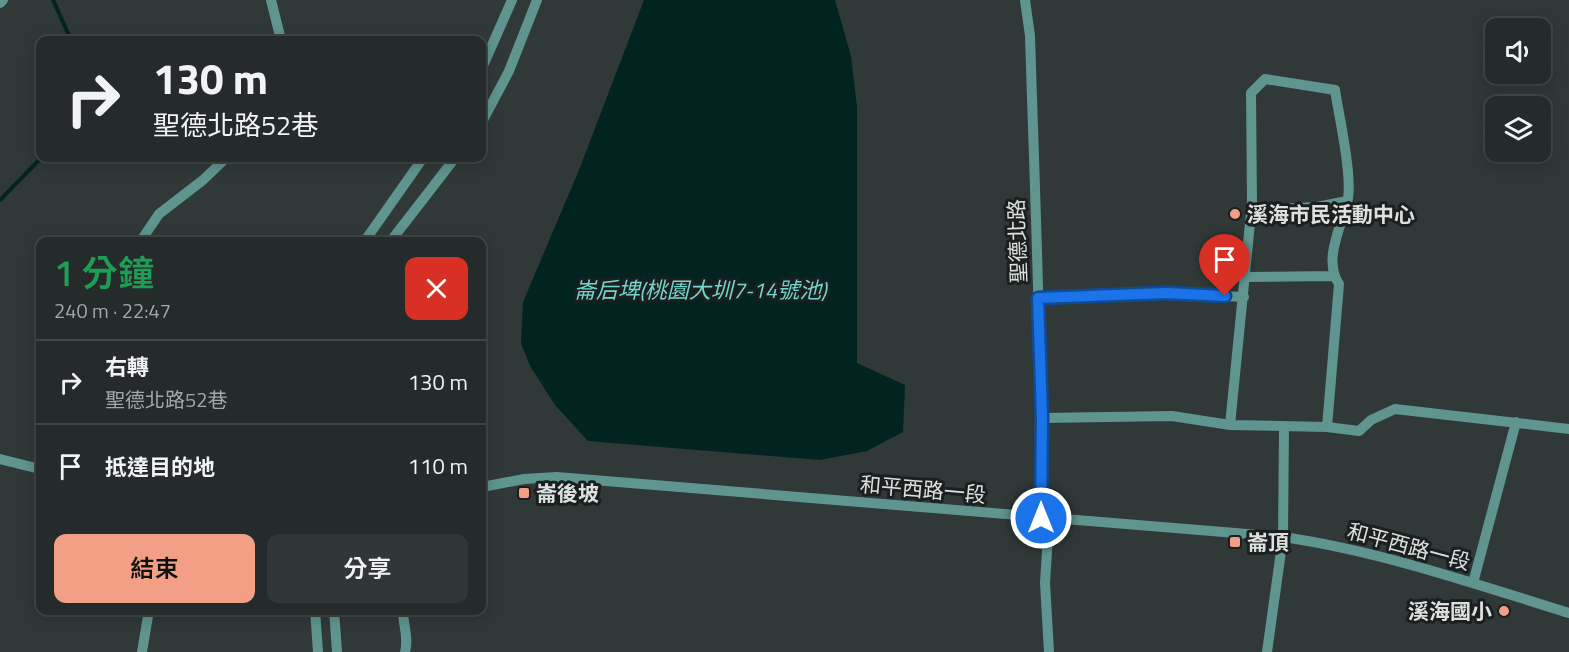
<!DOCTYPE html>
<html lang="zh-TW">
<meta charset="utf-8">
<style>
:root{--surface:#242b2a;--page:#303736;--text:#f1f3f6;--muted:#a3a7a8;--line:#414747;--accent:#f39f85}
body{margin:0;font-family:"Titillium Web","Noto Sans TC",sans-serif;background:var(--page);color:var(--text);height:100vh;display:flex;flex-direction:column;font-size:22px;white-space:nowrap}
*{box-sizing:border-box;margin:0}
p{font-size:20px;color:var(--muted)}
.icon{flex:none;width:33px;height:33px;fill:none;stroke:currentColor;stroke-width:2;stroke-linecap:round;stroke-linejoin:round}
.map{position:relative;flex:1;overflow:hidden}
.side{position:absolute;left:36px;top:237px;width:450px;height:378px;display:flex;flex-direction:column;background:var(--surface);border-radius:12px;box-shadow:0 3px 15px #0003,0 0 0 2px var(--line)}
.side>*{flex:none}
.banner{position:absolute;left:36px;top:36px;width:450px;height:126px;border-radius:12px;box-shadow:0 3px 15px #0003,0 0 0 2px var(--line);background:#242b2a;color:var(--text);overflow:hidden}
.fabs{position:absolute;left:1485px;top:18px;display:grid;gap:12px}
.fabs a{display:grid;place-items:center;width:66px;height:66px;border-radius:12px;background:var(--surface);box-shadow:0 3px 15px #0003,0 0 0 2px var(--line);font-size:30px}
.pin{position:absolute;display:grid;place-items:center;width:51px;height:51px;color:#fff;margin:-62px -26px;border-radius:50% 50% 50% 0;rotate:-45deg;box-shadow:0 0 6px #0007}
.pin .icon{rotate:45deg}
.me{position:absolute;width:66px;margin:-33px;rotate:0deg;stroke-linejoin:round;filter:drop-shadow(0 0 4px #0008)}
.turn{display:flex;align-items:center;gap:21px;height:126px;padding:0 18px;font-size:27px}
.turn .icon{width:78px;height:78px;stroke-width:2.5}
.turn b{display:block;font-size:42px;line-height:51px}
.round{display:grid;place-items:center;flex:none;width:63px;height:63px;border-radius:12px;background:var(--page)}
.head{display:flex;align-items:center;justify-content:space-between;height:102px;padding:0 18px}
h1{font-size:36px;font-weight:600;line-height:45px;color:#1e9e55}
.action{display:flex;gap:12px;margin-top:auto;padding:12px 18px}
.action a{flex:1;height:69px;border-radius:12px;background:var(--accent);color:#111;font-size:24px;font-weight:600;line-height:69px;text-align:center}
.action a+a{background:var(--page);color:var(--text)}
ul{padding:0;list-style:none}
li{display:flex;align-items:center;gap:18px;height:84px;padding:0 18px;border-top:2px solid var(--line)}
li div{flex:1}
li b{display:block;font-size:22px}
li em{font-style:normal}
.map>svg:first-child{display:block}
</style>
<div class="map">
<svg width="1569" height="652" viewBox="0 0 1569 652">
<rect width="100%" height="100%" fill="#303938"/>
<!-- water -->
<path fill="#022421" d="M644 0H835L851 56 857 107V363L905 385 903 432 867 451 820 460 588 441 555 405 530 366 521 343 523 302 579 170Z"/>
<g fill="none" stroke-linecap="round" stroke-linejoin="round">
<!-- stream -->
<path stroke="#022421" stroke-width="4" d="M53 0 71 40
M0 200 41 158"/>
<!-- minor -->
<path stroke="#5f948f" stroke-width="10" d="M271 0 281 40
M1025 0 1030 36C1035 196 1042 357 1041 518
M0 3 3 0
M482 68 512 0
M482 122 509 71 537 0
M1252 210 1317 207 1347 201
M140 242 159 214 203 180 226 158
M364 242 423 158
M390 242 455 158
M1246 277 1334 276
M1039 298 1166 293 1244 297
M1042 418 1172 416 1230 425 1327 427 1359 431 1371 420 1395 409 1569 429
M1230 425 1252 203 1251 93 1265 79 1335 90C1339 116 1352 174 1348 198 1343 224 1322 259 1339 284L1327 427
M0 459 40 469
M482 487 524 479 557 477 1283 537C1380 551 1475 584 1569 613
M1473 583 1516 422
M315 610 318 652
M334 610 337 652
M403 610C403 626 409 637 405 652
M142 652 149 610
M1049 652 1045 583 1049 519
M1267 652 1283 537 1284 427"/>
</g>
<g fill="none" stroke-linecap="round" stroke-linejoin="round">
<defs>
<path id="route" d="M1041 518 1042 418 1038 298 1166 293 1225 296"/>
</defs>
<!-- route casing -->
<use href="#route" stroke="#114b97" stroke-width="15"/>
<!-- route -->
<use href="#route" stroke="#1a73e8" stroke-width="10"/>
</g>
<!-- markers -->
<g fill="#f39f85" stroke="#1b1f1f" stroke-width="2">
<circle cx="1235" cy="214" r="6"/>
<rect x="518" y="487" width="12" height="12" rx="3"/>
<rect x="1229" y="536" width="12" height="12" rx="3"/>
<circle cx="1504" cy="611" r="6"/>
</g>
<g text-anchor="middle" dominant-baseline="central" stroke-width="6" stroke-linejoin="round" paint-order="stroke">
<!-- poi labels -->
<g font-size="21" font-weight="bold" fill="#dce1e0" stroke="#1b1f1f" text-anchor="start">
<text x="1247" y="214">溪海市民活動中心</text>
<text x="536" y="493">崙後坡</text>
<text x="1247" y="542">崙頂</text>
<text x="1492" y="611" text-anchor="end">溪海國小</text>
</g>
<!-- street labels -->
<g font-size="21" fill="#dce1e0" stroke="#1b1f1f">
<text transform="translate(1017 241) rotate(-92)">聖德北路</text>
<text transform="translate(923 489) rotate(5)">和平西路一段</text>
<text transform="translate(1409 546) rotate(15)">和平西路一段</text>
</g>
<!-- water labels -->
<g font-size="22" font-style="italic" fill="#72d5cd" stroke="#1b1f1f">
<text x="700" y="290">崙后埤(桃園大圳7-14號池)</text>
</g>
</g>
</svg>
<div class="fabs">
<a><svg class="icon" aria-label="sound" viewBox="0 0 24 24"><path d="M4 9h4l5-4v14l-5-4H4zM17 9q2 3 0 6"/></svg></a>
<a><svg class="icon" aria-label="layers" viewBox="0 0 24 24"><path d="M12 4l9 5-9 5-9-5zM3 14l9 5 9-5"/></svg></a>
</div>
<div class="pin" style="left:1225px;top:296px;background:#d93025"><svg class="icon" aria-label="arrive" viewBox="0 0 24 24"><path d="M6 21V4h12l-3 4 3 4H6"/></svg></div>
<svg class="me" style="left:1041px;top:518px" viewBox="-20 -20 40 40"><circle r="17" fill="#1a73e8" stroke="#fff" stroke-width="3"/><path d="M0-11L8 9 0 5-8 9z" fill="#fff"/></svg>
<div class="banner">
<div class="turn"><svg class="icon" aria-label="right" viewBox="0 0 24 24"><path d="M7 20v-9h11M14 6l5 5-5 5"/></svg><div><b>130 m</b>聖德北路52巷</div></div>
</div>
<section class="side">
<div class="head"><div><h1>1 分鐘</h1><p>240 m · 22:47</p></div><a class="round" style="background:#d93025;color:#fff"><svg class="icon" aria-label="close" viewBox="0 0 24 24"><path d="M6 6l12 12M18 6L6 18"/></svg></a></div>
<ul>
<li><svg class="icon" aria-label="right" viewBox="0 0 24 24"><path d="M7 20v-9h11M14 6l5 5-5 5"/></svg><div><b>右轉</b><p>聖德北路52巷</p></div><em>130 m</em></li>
<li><svg class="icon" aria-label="arrive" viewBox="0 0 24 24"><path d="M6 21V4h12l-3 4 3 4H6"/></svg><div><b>抵達目的地</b></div><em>110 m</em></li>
</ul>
<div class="action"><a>結束</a><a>分享</a></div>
</section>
</div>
